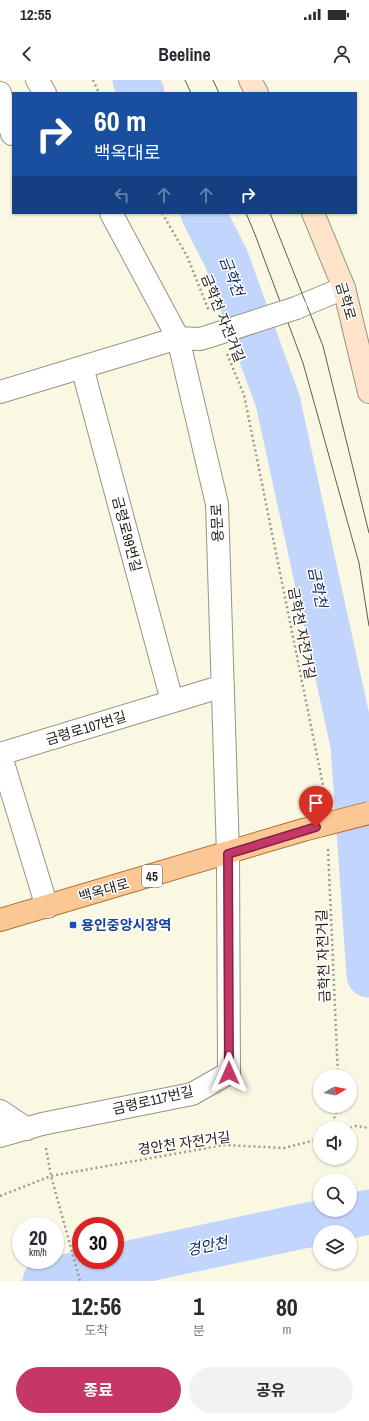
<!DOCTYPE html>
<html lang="ko">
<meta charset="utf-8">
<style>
:root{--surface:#fff;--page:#f2f2f3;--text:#2b2b33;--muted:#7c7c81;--accent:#c43767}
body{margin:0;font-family:"Archivo Narrow","Noto Sans KR",sans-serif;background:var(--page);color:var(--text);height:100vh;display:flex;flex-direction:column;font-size:15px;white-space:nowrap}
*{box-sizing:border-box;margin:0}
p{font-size:13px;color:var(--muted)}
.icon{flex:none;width:22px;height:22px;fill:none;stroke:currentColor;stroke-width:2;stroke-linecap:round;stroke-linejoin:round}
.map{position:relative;height:1201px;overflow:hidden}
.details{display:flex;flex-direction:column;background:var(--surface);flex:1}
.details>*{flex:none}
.guide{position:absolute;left:12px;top:12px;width:345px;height:122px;border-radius:0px;box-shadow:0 1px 3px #0004;background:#1a4fa0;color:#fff;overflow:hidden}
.needle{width:26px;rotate:80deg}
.controls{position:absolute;left:313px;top:989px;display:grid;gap:8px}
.controls a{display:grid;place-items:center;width:44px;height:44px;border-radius:50%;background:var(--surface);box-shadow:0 1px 3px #0004;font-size:20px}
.speed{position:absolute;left:12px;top:1137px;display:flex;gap:8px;font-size:20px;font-weight:700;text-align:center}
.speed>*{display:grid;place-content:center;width:52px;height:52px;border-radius:50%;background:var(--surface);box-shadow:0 1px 3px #0004;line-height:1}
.speed small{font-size:10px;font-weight:400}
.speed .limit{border:6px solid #d22;background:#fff;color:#111}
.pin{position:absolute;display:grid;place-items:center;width:34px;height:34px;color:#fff;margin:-41px -17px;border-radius:50% 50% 50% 0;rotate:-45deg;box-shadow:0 0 4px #0007}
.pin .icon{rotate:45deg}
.me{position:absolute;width:44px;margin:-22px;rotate:0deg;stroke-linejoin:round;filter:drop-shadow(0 0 3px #0008)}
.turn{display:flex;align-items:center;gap:14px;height:84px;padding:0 16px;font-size:18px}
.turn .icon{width:52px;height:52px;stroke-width:2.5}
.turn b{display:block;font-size:28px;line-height:34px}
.lanes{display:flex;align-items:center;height:38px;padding:0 16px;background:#0003;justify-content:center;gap:20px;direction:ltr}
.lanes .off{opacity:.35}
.eta{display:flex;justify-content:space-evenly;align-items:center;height:68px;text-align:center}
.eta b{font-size:24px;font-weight:700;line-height:28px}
.primary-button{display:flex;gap:8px;margin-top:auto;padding:8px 16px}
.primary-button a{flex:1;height:46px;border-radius:24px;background:var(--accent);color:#fff;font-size:16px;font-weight:700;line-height:46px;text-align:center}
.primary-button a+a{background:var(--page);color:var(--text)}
.status{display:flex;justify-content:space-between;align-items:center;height:28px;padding:0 20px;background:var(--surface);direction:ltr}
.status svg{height:11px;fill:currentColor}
header{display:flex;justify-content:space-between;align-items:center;height:52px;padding:0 16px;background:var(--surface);font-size:18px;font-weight:700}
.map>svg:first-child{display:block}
</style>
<div class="status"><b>12:55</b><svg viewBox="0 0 49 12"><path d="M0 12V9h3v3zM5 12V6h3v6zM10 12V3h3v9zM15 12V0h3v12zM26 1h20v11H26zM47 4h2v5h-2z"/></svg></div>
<header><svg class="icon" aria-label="back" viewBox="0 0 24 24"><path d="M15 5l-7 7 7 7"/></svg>Beeline<svg class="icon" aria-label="person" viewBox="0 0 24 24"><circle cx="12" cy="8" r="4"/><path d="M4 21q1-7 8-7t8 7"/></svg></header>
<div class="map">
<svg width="369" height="1201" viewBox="0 0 369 1201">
<rect width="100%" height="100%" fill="#faf7e3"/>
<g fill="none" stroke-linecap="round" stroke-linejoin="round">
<!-- river -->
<path stroke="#c2d6fd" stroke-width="45" d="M135 0 142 13
M203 133 226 178 278 322 353 665 369 895
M45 1201 369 1132"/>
<defs>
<path id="minor" d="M37 0 45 13
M0 13 12 54
M296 228 344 208
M82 287 172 621
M0 312 178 258 200 259 210 256
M0 673 47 827
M0 674 223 606
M0 1031 27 1049
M0 1056 42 1044 192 1014 229 993 228 774 217 424 178 258 111 133"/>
<path id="secondary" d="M250 0 257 13
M313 133 344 208 369 312"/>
<path id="primary" d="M0 840 303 750"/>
</defs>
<!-- minor casing -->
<use href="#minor" stroke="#979482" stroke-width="24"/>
<!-- secondary casing -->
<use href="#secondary" stroke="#979482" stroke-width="24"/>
<!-- primary casing -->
<use href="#primary" stroke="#ac733b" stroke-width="24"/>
<!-- path -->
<path stroke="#9e9c8d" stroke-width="2.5" stroke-dasharray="2 3" stroke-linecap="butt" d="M93 0 99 13
M162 133 187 176 209 231
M227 274 244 315 326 720
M328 769 338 996
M331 1048 338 1026
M350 1048 356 1046 369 1048
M46 1068 51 1096 80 1201
M0 1116 51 1096 224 1065 284 1068 320 1059"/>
<!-- minor -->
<use href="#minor" stroke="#fff" stroke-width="22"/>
<!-- secondary -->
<use href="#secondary" stroke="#fde3ca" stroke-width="22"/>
<!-- primary -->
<use href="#primary" stroke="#fbc795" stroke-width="22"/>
<!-- tram -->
<path stroke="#5f5d52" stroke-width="1" d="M185 0 191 13
M213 0 219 13
M246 133 256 157 303 283 359 483 369 546
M270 133 323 266 369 453"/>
<defs>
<path id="minor-bridge" d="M210 256 296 228"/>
<path id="primary-bridge" d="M303 750 369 733"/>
</defs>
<!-- minor-bridge casing -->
<use href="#minor-bridge" stroke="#979482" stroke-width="24" stroke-linecap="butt"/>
<!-- primary-bridge casing -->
<use href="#primary-bridge" stroke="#ac733b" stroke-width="24" stroke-linecap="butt"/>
<!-- minor-bridge -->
<use href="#minor-bridge" stroke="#fff" stroke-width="22"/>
<!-- primary-bridge -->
<use href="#primary-bridge" stroke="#fbc795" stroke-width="22"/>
</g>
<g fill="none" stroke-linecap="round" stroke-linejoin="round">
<defs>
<path id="route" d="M229 993 228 774 316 747"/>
</defs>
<!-- route casing -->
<use href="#route" stroke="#7f2443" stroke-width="10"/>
<!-- route -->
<use href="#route" stroke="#c43767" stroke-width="7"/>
</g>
<!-- markers -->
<rect fill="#1a4fb4" stroke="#fff" stroke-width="1.5" x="69" y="841" width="8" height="8" rx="2"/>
<g text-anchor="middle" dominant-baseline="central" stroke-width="3" stroke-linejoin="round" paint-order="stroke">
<!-- shield labels -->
<rect fill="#fff" stroke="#62615c" stroke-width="1" x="142" y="785" width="20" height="22" rx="3"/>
<g font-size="13" font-weight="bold" fill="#1e1d16">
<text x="152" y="796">45</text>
</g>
<!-- street labels -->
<g font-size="14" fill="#1e1d16" stroke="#fff">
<text transform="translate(346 221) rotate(74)">금학로</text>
<text transform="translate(223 238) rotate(68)">금학천 자전거길</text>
<text transform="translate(217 443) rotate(-93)">용문로</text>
<text transform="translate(127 454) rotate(75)">금령로99번길</text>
<text transform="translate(302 553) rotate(79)">금학천 자전거길</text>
<text transform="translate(86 648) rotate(-17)">금령로107번길</text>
<text transform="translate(104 810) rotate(-16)">백옥대로</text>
<text transform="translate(323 876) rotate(-92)">금학천 자전거길</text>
<text transform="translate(153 1020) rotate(-13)">금령로117번길</text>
<text transform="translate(184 1063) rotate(-8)">경안천 자전거길</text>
</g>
<!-- transit labels -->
<g font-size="14" font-weight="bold" fill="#164399" stroke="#fff" text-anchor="start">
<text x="81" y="845">용인중앙시장역</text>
</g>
<!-- water labels -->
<g font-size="15" font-style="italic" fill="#122b63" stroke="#fff">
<text transform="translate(232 196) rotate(69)">금학천</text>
<text transform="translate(318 507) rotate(78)">금학천</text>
<text transform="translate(207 1166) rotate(-12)">경안천</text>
</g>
</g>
</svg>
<div class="controls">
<a><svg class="needle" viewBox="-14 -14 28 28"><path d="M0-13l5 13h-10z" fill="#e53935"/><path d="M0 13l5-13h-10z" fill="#7c7c81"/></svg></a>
<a><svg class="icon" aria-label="sound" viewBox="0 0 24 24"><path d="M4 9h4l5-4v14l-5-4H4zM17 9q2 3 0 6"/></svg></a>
<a><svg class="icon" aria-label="search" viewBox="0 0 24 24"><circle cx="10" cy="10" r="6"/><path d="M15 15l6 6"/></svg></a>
<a><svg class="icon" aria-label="layers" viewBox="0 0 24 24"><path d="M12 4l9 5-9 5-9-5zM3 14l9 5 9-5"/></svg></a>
</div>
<div class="speed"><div>20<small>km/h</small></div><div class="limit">30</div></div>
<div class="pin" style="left:316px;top:747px;background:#d93025"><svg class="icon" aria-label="arrive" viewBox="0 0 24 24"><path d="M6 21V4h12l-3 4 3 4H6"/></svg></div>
<svg class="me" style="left:229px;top:993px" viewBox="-20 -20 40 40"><path d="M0-17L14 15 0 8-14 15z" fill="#c43767" stroke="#fff" stroke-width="4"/></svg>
<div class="guide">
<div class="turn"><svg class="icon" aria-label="right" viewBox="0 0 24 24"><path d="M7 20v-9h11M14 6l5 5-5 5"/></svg><div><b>60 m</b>백옥대로</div></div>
<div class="lanes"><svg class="icon off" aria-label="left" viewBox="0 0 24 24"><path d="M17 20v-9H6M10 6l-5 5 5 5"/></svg><svg class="icon off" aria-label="ahead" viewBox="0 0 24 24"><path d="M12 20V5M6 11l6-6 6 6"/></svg><svg class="icon off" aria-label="ahead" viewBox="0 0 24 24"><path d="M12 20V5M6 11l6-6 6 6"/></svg><svg class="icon" aria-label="right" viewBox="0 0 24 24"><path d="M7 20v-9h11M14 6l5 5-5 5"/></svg></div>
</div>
</div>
<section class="details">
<div class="eta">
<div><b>12:56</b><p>도착</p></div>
<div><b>1</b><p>분</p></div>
<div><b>80</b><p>m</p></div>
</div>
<div class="primary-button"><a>종료</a><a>공유</a></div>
</section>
